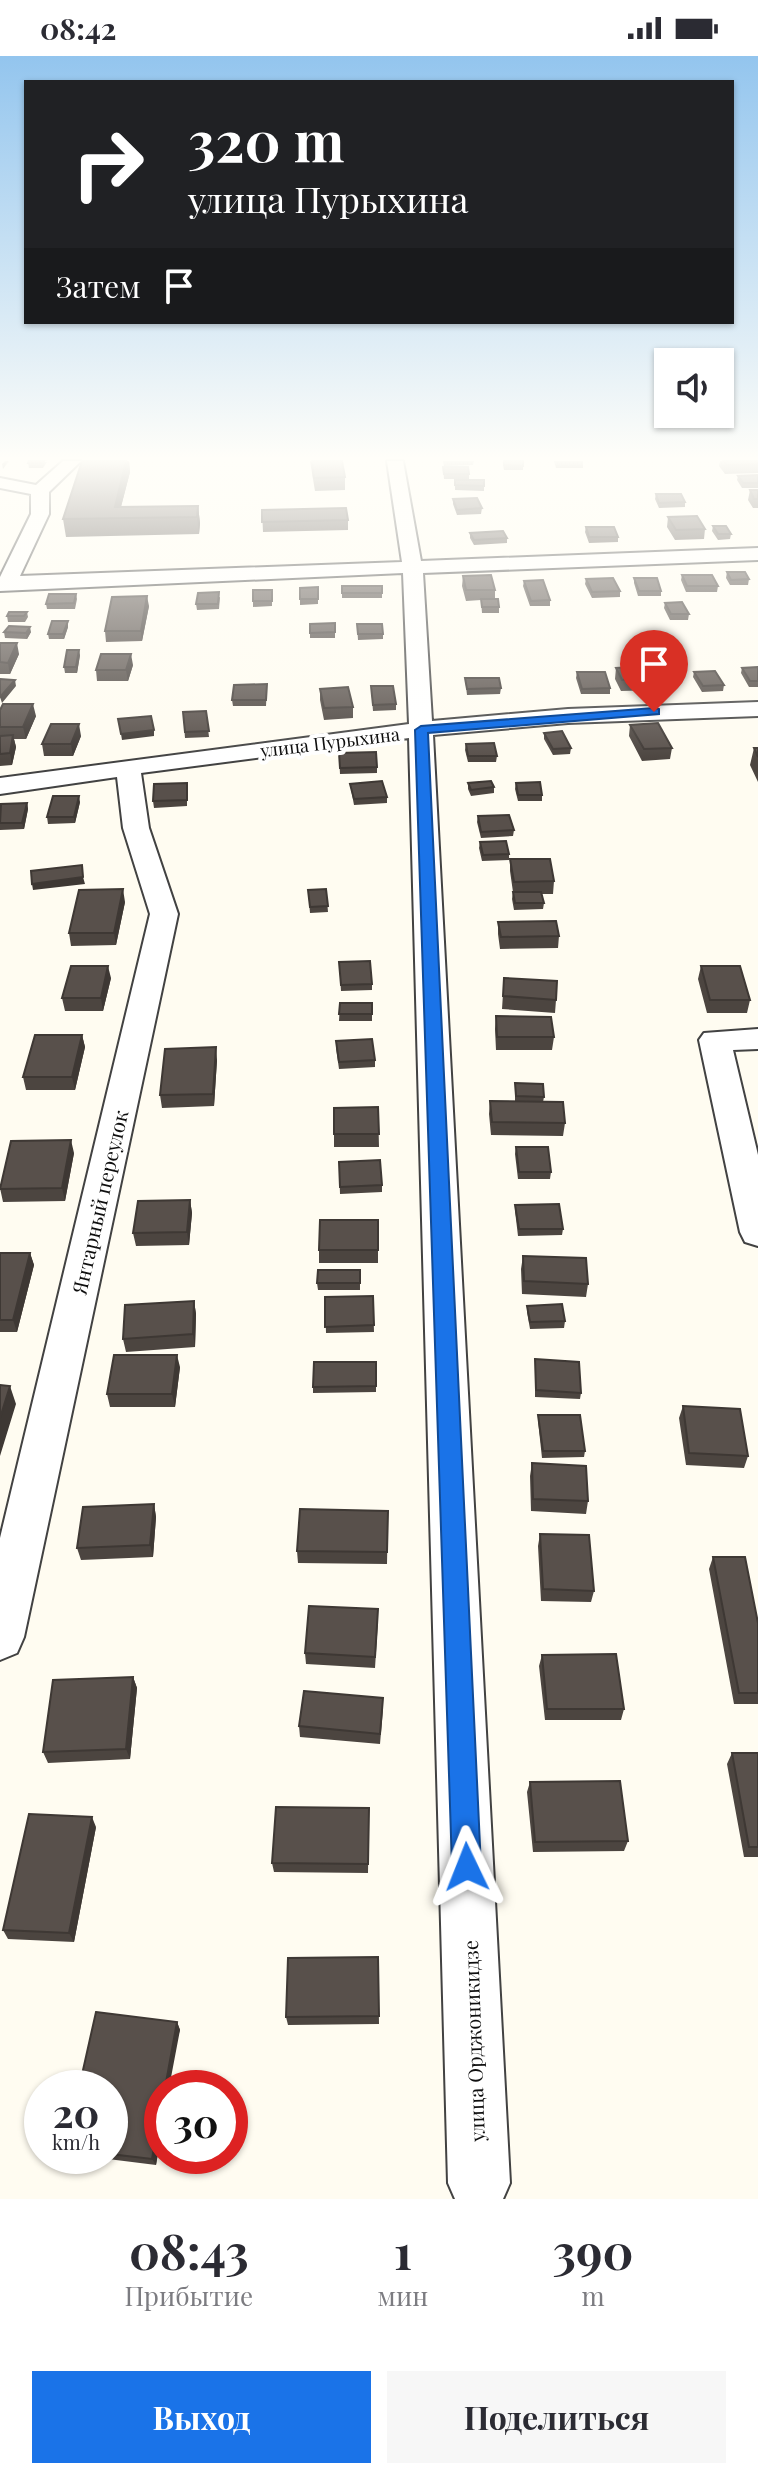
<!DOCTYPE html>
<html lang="ru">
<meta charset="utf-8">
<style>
:root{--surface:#fff;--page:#f7f7f7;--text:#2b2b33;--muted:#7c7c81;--accent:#1a73e8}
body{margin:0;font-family:"Playfair Display",serif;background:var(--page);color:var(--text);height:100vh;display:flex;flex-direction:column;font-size:30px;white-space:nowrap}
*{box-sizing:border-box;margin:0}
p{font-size:26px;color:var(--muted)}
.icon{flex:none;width:44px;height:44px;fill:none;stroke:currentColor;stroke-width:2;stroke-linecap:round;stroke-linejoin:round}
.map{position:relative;height:2143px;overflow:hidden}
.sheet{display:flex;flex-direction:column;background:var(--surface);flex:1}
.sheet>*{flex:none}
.top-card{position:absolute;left:24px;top:24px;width:710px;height:244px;border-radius:0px;box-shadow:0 2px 6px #0004;background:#202124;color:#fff;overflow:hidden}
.fabs{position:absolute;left:654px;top:292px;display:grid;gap:16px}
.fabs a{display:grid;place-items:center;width:80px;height:80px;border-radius:0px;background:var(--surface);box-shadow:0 2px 6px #0004;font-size:40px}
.speed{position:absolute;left:24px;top:2014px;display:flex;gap:16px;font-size:40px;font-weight:700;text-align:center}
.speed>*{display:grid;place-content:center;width:104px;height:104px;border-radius:50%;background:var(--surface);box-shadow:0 2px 6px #0004;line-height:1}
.speed small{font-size:20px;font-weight:400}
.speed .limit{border:12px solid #d22;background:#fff;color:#111}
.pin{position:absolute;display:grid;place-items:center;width:68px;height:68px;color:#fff;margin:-82px -34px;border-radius:50% 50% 50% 0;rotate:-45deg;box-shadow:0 0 8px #0007}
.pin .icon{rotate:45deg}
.me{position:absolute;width:88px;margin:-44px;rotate:358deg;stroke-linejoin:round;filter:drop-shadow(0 0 6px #0008)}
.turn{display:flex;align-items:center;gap:28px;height:168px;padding:0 32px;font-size:36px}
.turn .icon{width:104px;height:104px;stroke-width:2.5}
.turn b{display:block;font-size:56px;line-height:68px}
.then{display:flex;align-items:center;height:76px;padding:0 32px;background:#0003;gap:16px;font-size:30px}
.eta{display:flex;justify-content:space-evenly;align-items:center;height:136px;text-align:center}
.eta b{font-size:48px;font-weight:700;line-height:56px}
.cta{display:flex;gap:16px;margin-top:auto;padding:16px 32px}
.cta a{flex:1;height:92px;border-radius:0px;background:var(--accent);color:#fff;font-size:32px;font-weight:700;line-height:92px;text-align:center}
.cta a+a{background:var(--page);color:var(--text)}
.status{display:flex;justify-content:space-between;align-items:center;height:56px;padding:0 40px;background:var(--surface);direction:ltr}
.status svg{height:22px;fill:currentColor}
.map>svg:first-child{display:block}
</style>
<div class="status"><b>08:42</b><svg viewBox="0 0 49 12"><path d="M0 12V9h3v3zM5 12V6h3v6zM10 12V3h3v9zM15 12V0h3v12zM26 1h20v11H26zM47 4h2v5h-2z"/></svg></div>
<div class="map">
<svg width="758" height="2143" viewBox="0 0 758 2143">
<rect width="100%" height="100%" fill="#fffcf1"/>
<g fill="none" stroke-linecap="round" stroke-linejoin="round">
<defs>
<path id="minor" d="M63 405H81L49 436V458L20 520 402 506 387 405H403L421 505 758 492V504L423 517 432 665 568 653 758 646V660L568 667 433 679 510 2127 503 2143H455L448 2127 409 682 141 717 149 772 178 858 24 1581 17 1597 0 1604V1482L150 858 123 772 117 721 0 738V722L409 668 403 517 0 535V521L31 458V438L0 432V422L36 429Z
M758 973V993L733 994 758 1099V1190L745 1186 740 1176 699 984 704 977Z"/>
</defs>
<!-- minor casing -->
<use href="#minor" stroke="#424242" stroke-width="4"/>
<!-- minor -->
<use href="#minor" fill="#fff" fill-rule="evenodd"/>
</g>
<!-- wall -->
<path fill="#4c4540" d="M82 405H129L130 416 121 451 198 450 200 467 199 478 66 481 63 463Z
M310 405H342L345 421V434L315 435Z
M443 405H474L473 409 444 410Z
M554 405H583V412H556Z
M720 405H758V417L725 418 719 410Z
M47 406 43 412H29L28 407Z
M503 409 523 410V414H504Z
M443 411 469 418V423H444Z
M758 419V432H742L737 424 738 420Z
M455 424H484V435L455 434Z
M750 434H758V452H753L748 444Z
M656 438 685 446V451L659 452 655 443Z
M453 443 482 452 481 458 457 459 453 448Z
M262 454 348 464V474L263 476Z
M668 461 705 473 704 483 675 484 667 471Z
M713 470 731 478 730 483 718 484 712 475Z
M586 471 618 481V486L589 487 585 476Z
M470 477 507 482V487L474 489 470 482Z
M727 516 749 523 748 529H730L726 522Z
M682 519 718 530 717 536H686L681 524Z
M463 520 495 534V543L499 551V557H482L481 544 466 545 462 530Z
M634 522 661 535V540H638L634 527Z
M586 523 620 535V541L592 542 585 528Z
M524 525 550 544V550H530L523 530Z
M342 530H382V542H342Z
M318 531V548L300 549V532Z
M253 534H272V550L253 551Z
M76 538 77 543 75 553H47L46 548Z
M220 541 219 553 197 554 196 548Z
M665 547 689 558 688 564H670L664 552Z
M149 550 142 585 106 586 105 575Z
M27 556 28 561 25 566H8L7 560Z
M68 565V571L64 583H49L48 578Z
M335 567V582H310V568Z
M357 568 383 578V583L358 584Z
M4 576H31L27 583 5 582Z
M0 587 19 598 10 618H0Z
M80 599 77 617H65L64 611Z
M133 609 128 625H97L96 614Z
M758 611V631H749L741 617 742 612Z
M616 612 662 622 660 634 621 635 615 623Z
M577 616 610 632V638H581L576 622Z
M694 616 724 629 723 635 702 636 693 621Z
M465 622 501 632 500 638 467 639Z
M267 628 266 650H233L232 644Z
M371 630 396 648V654L373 655Z
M320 633 353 651V662L324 664 320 644Z
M0 654 36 660 26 683H14L16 691 12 709 0 710Z
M206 655 209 681 185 682 183 656Z
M630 669 672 692 670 703 642 705 629 680Z
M544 677 571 692 570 698 553 699 544 683Z
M81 680 73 700H44L42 688Z
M466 688 497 700 496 706H468L465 694Z
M754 692H758V726L750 709Z
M339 697 377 711V717L340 718Z
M187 727V750L154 752 153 745Z
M468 727 494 731V737L471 740 468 733Z
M516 727 542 739V745H518L515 733Z
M350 728 387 741V747L354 749Z
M80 746 75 767 48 768 47 761Z
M27 747 28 753 24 773 0 774V751Z
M478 760 514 774 513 780 481 782 477 766Z
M480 786 509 798V804L482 805 479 792Z
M510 803 554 825 553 838H542L544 847 543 853 514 854 512 843 513 836 510 815Z
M326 833 328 856 310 857 308 834Z
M125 846 116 889 71 890 69 877Z
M498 866 559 880 558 892 500 893 498 878Z
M339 906 372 928V934L341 935Z
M701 910 750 944 747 957H707L698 923Z
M111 922 103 955H65L62 942Z
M504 922 556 944 555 957 502 953Z
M340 947H372V965H339Z
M496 960 554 981 552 994H496L495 973Z
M82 979 85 991 75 1034H26L23 1021Z
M336 992 375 1004V1011L339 1013Z
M217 1004 214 1050 162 1052 160 1039Z
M515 1027 544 1041 543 1046 565 1067 563 1080 491 1079 489 1058 490 1045 515 1046Z
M378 1051 379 1091H334V1052Z
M516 1091 551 1116 550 1123H518L515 1098Z
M74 1097 65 1145 3 1146 0 1132Z
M339 1106 382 1129V1136L340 1138Z
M190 1144 192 1157 189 1189 136 1190 133 1177Z
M515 1149 563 1173 562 1179 518 1180 515 1155Z
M378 1164V1207H319V1194Z
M0 1197H30L34 1209 17 1276H0Z
M523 1200 588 1228 586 1241 522 1238 521 1213Z
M360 1214V1234H318L317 1227Z
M373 1240 374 1276 326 1277 325 1241Z
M194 1245 196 1258 195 1291 126 1296 123 1283Z
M527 1250 565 1265 564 1272 530 1273 527 1256Z
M535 1303 581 1337 580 1343 535 1341Z
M376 1306V1336L313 1337V1331Z
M180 1311 175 1351H110L107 1338Z
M683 1350 748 1400 744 1412 686 1409 679 1362Z
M538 1359 585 1395 584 1401 542 1402 538 1365Z
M532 1407 588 1445 586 1458 531 1455 530 1420Z
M154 1448 156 1461 153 1501 81 1504 77 1492Z
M388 1455 387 1508 298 1507 297 1495Z
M540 1478 594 1535 591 1546 541 1545 538 1490Z
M713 1501 758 1567V1648H734L709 1513Z
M378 1565 375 1612 306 1608 305 1597Z
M542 1599 624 1653 621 1664H545L539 1610Z
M133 1621 137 1632 130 1703 48 1707 43 1696Z
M383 1653 380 1688 300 1681 299 1670Z
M732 1697H758V1801H744L727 1708Z
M530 1726 628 1785 624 1795 533 1796 527 1736Z
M369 1752 368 1817 274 1816 272 1807Z
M96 1771 74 1886 8 1883 3 1874Z
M378 1901 379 1968 288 1969 286 1961Z
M177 1966 180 1974 162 2032V2073L156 2109 84 2100H110V2032Z"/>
<!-- shaded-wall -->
<path fill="#3e3834" d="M5 405H9L3 413 2 408Z
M126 405H129L130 416 118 462 115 451Z
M198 450 200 467 199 478 197 461Z
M147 540 149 550 142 585 141 575Z
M68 565V571L64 583 63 578Z
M30 571 31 576 27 583 26 577Z
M17 587 19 598 10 618 8 607Z
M79 594 80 599 77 617 76 611Z
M131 598 133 609 128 625 126 614Z
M15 624 16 630 2 647 0 641Z
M33 648 36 660 26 683 23 671Z
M79 668 81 680 73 700 71 688Z
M154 674V680L122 684 121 678Z
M13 679 16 691 12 709 10 697Z
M79 740 80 746 75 767 74 761Z
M27 747 28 753 24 773 22 767Z
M83 821 85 828 33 834 32 828Z
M123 833 125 846 116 889 114 877Z
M108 910 111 922 103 955 101 942Z
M82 979 85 991 75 1034 72 1021Z
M216 991 217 1004 214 1050 213 1038Z
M71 1084 74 1097 65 1145 62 1132Z
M190 1144 192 1157 189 1189 187 1176Z
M30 1197 34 1209 17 1276 13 1264Z
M194 1245 196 1258 195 1291 193 1278Z
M177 1299 180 1311 175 1351 172 1338Z
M10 1330 16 1348 0 1400V1362Z
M154 1448 156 1461 153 1501 150 1489Z
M133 1621 137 1632 130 1703 126 1693Z
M92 1761 96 1771 74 1886 69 1877Z
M177 1966 180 1974 169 2032H165Z
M162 2047V2073L156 2109 152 2103Z"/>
<!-- building -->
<path fill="#58504b" stroke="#3e3834" stroke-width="2" d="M29 405H44L42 407H28Z
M82 405H126L115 451 198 450 197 461 63 463Z
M312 405H342L345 421 314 422Z
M504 405H523V410L504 409Z
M724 405H758V408L727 409Z
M443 411H468L469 418H444Z
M758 419V427H743L738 420Z
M455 424H484V430L455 429Z
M750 434H758V443H754Z
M656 438H681L685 446 659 447Z
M477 442 482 452 457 454 453 443Z
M346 452 348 464 262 466V454Z
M697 460 705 473 676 474 668 461Z
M713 470H726L731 478H718Z
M586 471H614L618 481H589Z
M503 475 507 482 474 484 470 477Z
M727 516H745L749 523 731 524Z
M491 519 495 534H466L463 520Z
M682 519H712L718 530H687Z
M613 522 620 535 592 536 586 523Z
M634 522H657L661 535H639Z
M543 524 550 544 531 545 524 525Z
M342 530H382V537H342Z
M318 531V543H300V532Z
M253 534H272V545H253Z
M219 536 218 548H196L198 537Z
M49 538H76L74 547 46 548Z
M147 540 141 575H105L112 541Z
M481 543H498L499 551H482Z
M682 546 689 558H671L665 547Z
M9 556H27L24 560H7Z
M52 565H68L63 578H48Z
M335 567V576L310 577V568Z
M357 568H382L383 578H358Z
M9 570 30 571 26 577 4 576Z
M0 587H17L8 607 0 606Z
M67 594H79L76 611H64Z
M101 598H131L126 614H96Z
M656 610 662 622 622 624 616 612Z
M758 611V625H750L742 612Z
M715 615 724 629 703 630 694 616Z
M577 616H605L610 632 582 633Z
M465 622H499L501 632 467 633Z
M0 623 15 624 0 641Z
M267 628 266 644H232L234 629Z
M371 630H393L396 648 373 649Z
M348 631 353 651 324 652 320 633Z
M3 648H33L23 671H0V654Z
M206 655 209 675 185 676 183 656Z
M151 660 154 674 121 678 118 663Z
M658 667 672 692 644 693 630 669Z
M51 668H79L71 688H42Z
M562 675 571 692 553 693 544 677Z
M13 679 10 697 0 698V680Z
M494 687 497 700H468L466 688Z
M754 692H758V701Z
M376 696 377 711 340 712 339 697Z
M382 725 387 741 354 743 350 728Z
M491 725 494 731 471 734 468 727Z
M540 726 542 739H518L516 727Z
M187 727V744L153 745 154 728Z
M53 740H79L74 761H47Z
M27 747 22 767H0L1 748Z
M509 759 514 774 481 776 478 760Z
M506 785 509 798 483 799 480 786Z
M510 803H550L554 825 514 826Z
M82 809 83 821 32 828 31 815Z
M123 833 114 877H69L79 834Z
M326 833 328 850 310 851 308 834Z
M513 836H541L544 847H515Z
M556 865 559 880 501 881 498 866Z
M370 905 372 928 341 929 339 906Z
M71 910H108L101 942H62Z
M701 910H740L750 944H710Z
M504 922 557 925 556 944 503 940Z
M340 947H372V958H339Z
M496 960 551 961 554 981H497Z
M35 979H82L72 1021H23Z
M372 983 375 1004 339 1006 336 985Z
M216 991 213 1038 160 1039 165 993Z
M515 1027 543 1028 544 1041 516 1040Z
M490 1045 563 1046 565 1067 492 1066Z
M378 1051 379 1078H334V1052Z
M71 1084 62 1132 0 1133 11 1085Z
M516 1091H548L551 1116H519Z
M380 1104 382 1129 340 1131 339 1106Z
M190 1144 187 1176 133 1177 138 1145Z
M559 1148 563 1173H519L515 1149Z
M320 1164H378V1194H319Z
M0 1197H30L13 1264H0Z
M523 1200 586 1202 588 1228 524 1225Z
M318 1214H360V1227H317Z
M373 1240 374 1269 325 1271V1241Z
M194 1245 193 1278 123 1283 125 1249Z
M562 1248 565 1265 530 1266 527 1250Z
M114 1299H177L172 1338H107Z
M535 1303 579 1306 581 1337 536 1334Z
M314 1306H376V1330L313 1331Z
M0 1329 10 1330 0 1362Z
M683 1350 740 1353 748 1400 689 1397Z
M538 1359H580L585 1395H543Z
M532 1407 586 1410 588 1445 533 1443Z
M154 1448 150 1489 77 1492 83 1451Z
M300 1453 388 1455 387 1496 297 1495Z
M540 1478 589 1479 594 1535 543 1533Z
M713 1501H745L758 1567V1637H739Z
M309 1550 378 1553 375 1601 305 1597Z
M616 1598 624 1653H547L542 1599Z
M133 1621 126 1693 43 1696 53 1624Z
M304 1635 383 1642 380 1678 299 1670Z
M732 1697H758V1791H749Z
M620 1725 628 1785 535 1786 530 1726Z
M276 1751 369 1752 368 1808 272 1807Z
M29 1758 92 1761 69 1877 3 1874Z
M378 1901 379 1960 286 1961 288 1902Z
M96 1956 177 1966 165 2032H162V2047L152 2103 110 2098V2032H79Z"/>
<!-- sky -->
<linearGradient id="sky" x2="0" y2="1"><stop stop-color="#93c5ee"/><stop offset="0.57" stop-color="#fffef9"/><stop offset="1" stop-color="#fffef9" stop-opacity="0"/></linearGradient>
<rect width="758" height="705" fill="url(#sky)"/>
<!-- route -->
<path fill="#1a73e8" stroke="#114b97" stroke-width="2" d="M654 652 659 653V658L428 677 481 1811 477 1821 467 1825 457 1821 452 1811 415 674 421 670Z"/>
<g text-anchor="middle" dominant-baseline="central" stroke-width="8" stroke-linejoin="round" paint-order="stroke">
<!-- far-street labels -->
<g font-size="18" fill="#0f0f0f" stroke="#fff">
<text transform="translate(330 686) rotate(-7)">улица Пурыхина</text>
</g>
<!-- street labels -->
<g font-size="20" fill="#0f0f0f" stroke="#fff">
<text transform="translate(99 1146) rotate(-77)">Янтарный переулок</text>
<text transform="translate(473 1985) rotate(-92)">улица Орджоникидзе</text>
</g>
</g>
</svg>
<div class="fabs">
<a><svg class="icon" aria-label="sound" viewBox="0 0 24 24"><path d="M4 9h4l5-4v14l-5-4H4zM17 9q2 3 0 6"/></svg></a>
</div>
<div class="speed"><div>20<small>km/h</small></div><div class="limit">30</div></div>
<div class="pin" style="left:654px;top:656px;background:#d93025"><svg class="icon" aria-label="arrive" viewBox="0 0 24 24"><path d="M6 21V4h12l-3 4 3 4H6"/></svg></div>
<svg class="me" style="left:467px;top:1811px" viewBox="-20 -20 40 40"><path d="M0-17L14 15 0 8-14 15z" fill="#1a73e8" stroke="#fff" stroke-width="4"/></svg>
<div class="top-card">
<div class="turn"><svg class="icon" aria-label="right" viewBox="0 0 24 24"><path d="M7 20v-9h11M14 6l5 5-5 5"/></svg><div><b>320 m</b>улица Пурыхина</div></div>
<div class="then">Затем<svg class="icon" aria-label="arrive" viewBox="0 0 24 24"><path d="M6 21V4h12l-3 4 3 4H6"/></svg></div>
</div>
</div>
<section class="sheet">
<div class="eta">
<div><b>08:43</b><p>Прибытие</p></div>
<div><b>1</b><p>мин</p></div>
<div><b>390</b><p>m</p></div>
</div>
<div class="cta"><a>Выход</a><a>Поделиться</a></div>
</section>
